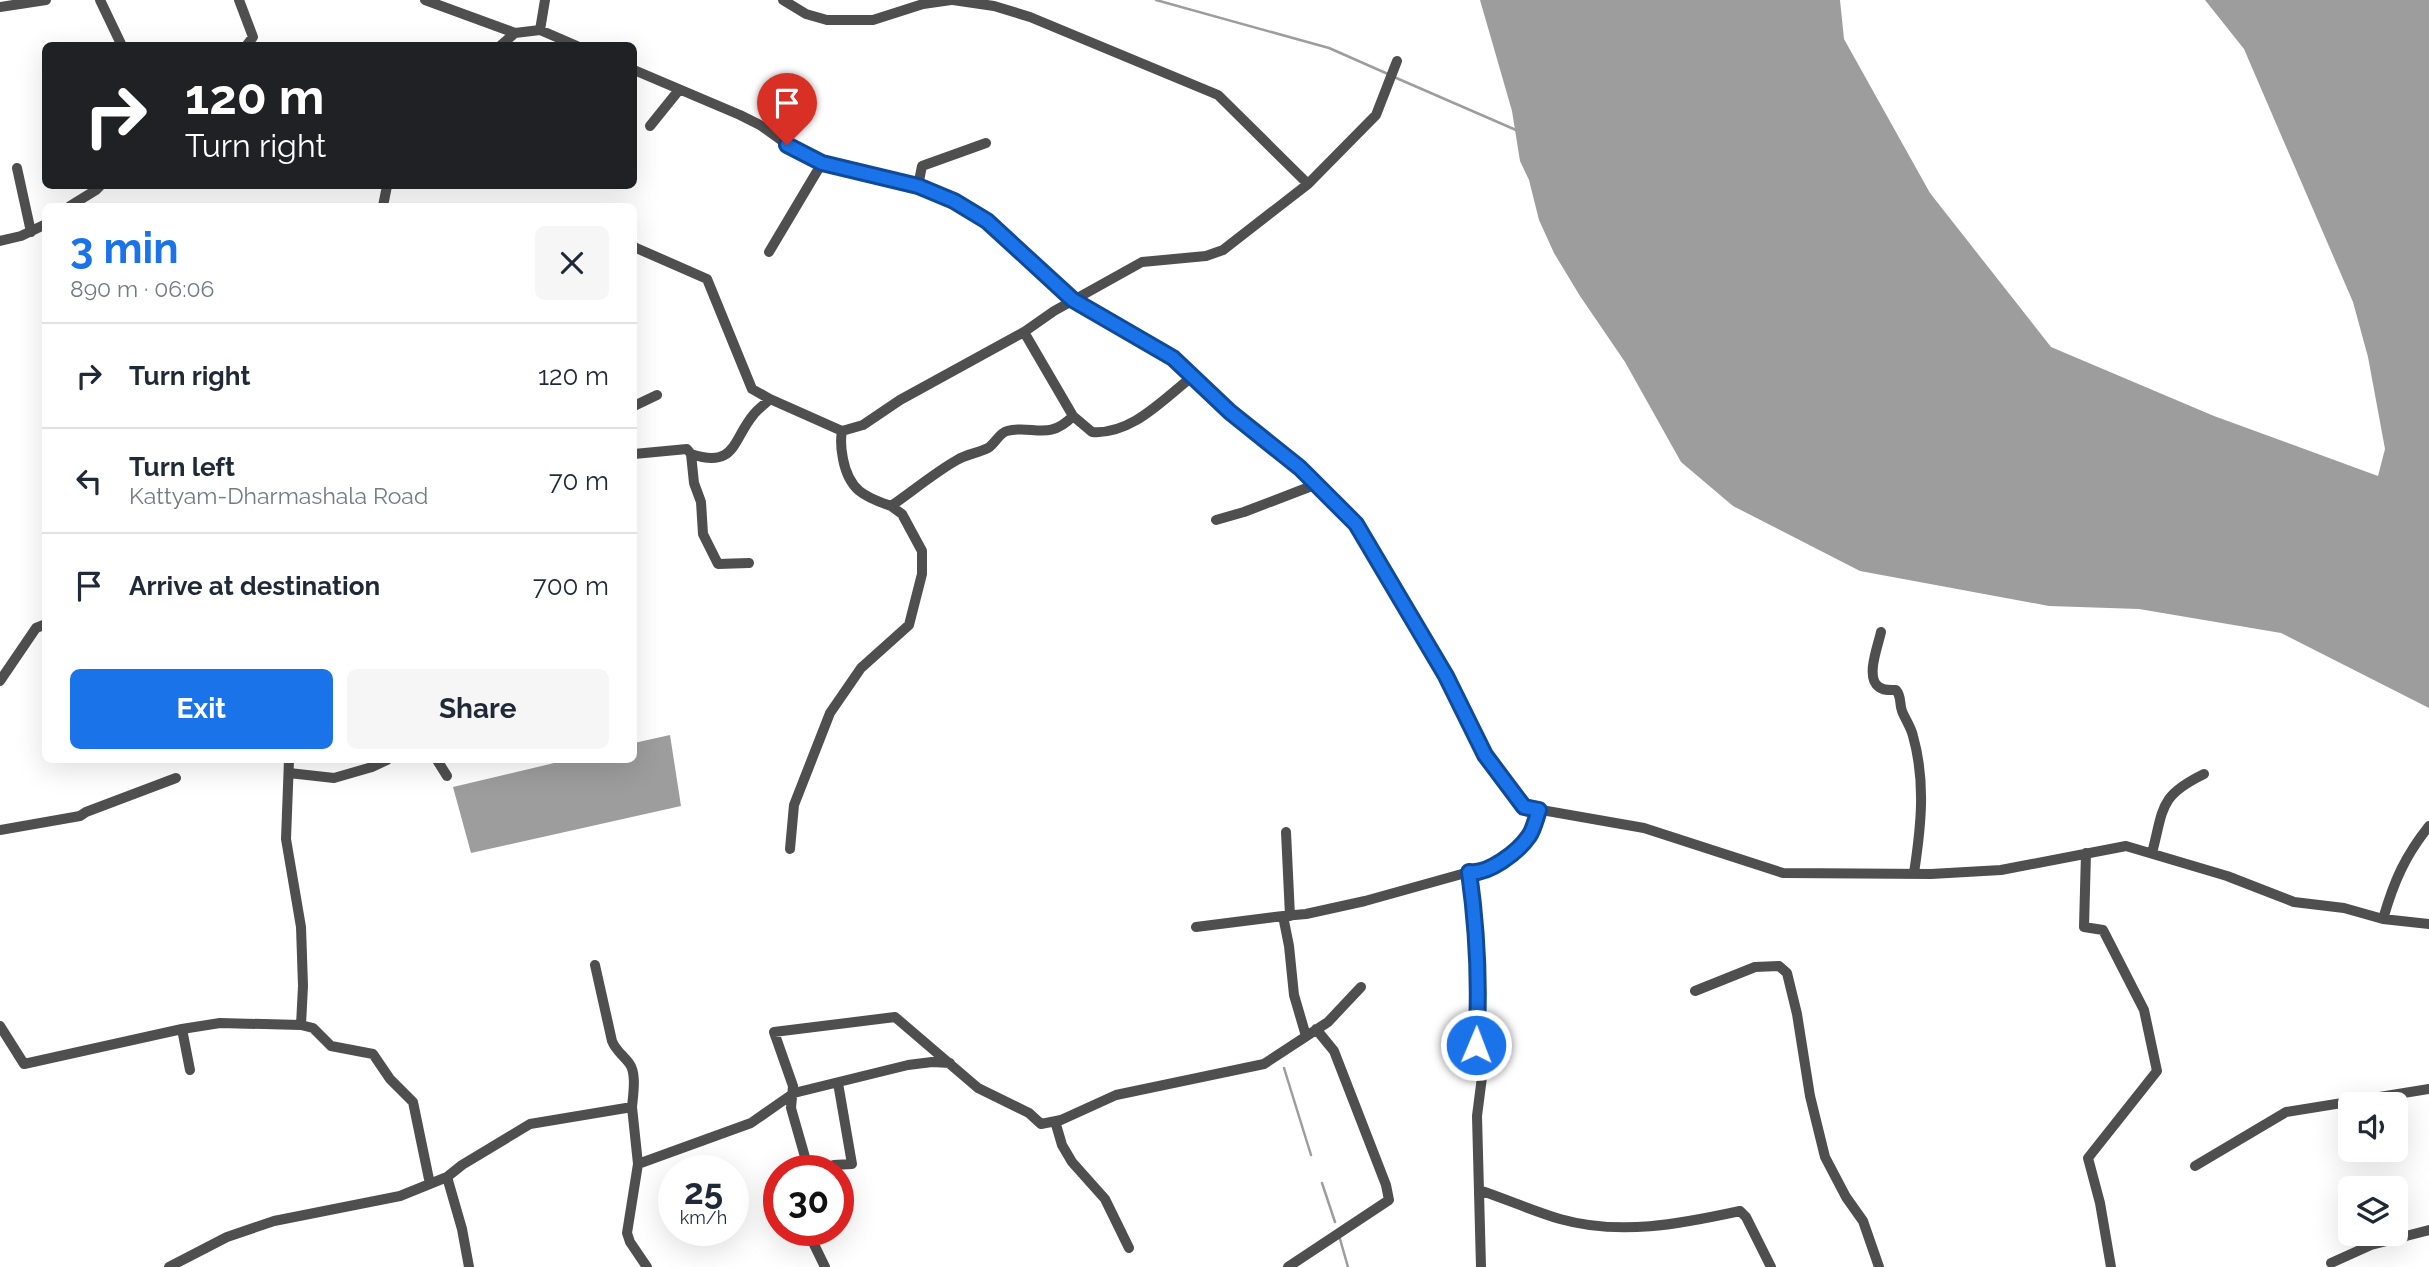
<!DOCTYPE html>
<meta charset="utf-8">
<style>
:root{--surface:#fff;--page:#f6f6f7;--text:#1f2937;--muted:#747a83;--line:#e0e1e3;--accent:#1a73e8}
body{margin:0;font-family:Raleway,sans-serif;background:var(--page);color:var(--text);height:100vh;display:flex;flex-direction:column;font-size:26px;white-space:nowrap}
*{box-sizing:border-box;margin:0}
p{font-size:23px;color:var(--muted)}
.icon{flex:none;width:38px;height:38px;fill:none;stroke:currentColor;stroke-width:2;stroke-linecap:round;stroke-linejoin:round}
.map{position:relative;flex:1;overflow:hidden}
.sheet{position:absolute;left:42px;top:203px;width:595px;height:560px;display:flex;flex-direction:column;background:var(--surface);border-radius:10px;box-shadow:0 7px 28px #0002}
.sheet>*{flex:none}
.hud{position:absolute;left:42px;top:42px;width:595px;height:147px;border-radius:10px;box-shadow:0 7px 28px #0002;background:#202124;color:#fff;overflow:hidden}
.buttons{position:absolute;left:2338px;top:1092px;display:grid;gap:14px}
.buttons a{display:grid;place-items:center;width:70px;height:70px;border-radius:10px;background:var(--surface);box-shadow:0 7px 28px #0002;font-size:35px}
.speed{position:absolute;left:658px;top:1155px;display:flex;gap:14px;font-size:35px;font-weight:700;text-align:center}
.speed>*{display:grid;place-content:center;width:91px;height:91px;border-radius:50%;background:var(--surface);box-shadow:0 7px 28px #0002;line-height:1}
.speed small{font-size:18px;font-weight:400}
.speed .limit{border:10px solid #d22;background:#fff;color:#111}
.pin{position:absolute;display:grid;place-items:center;width:60px;height:60px;color:#fff;margin:-72px -30px;border-radius:50% 50% 50% 0;rotate:-45deg;box-shadow:0 0 7px #0007}
.pin .icon{rotate:45deg}
.me{position:absolute;width:77px;margin:-38px;rotate:1deg;stroke-linejoin:round;filter:drop-shadow(0 0 5px #0008)}
.turn{display:flex;align-items:center;gap:24px;height:147px;padding:0 28px;font-size:32px}
.turn .icon{width:91px;height:91px;stroke-width:2.5}
.turn b{display:block;font-size:49px;line-height:60px}
.round{display:grid;place-items:center;flex:none;width:74px;height:74px;border-radius:10px;background:var(--page)}
.overview{display:flex;align-items:center;justify-content:space-between;height:119px;padding:0 28px}
h1{font-size:42px;font-weight:700;line-height:52px;color:var(--accent)}
.primary-button{display:flex;gap:14px;margin-top:auto;padding:14px 28px}
.primary-button a{flex:1;height:80px;border-radius:10px;background:var(--accent);color:#fff;font-size:28px;font-weight:700;line-height:80px;text-align:center}
.primary-button a+a{background:var(--page);color:var(--text)}
ul{padding:0;list-style:none}
li{display:flex;align-items:center;gap:21px;height:105px;padding:0 28px;border-top:2px solid var(--line)}
li div{flex:1}
li b{display:block;font-size:26px}
li em{font-style:normal}
.map>svg:first-child{display:block}
</style>
<div class="map">
<svg width="2429" height="1267" viewBox="0 0 2429 1267">
<rect width="100%" height="100%" fill="#fff"/>
<!-- water -->
<path fill="#9d9d9d" d="M1480 0H1840L1844 39 1930 193 2051 347 2214 416 2378 476 2385 449 2368 357 2353 302 2244 49 2205 0H2429V708L2281 633 2139 609 2049 606 1860 571 1733 506 1681 462 1625 362 1580 296 1554 253 1539 220 1529 180 1520 161 1512 111Z
M670 735 681 806 471 853 453 787 567 760H634V743Z"/>
<g fill="none" stroke-linecap="round" stroke-linejoin="round">
<!-- stream -->
<path stroke="#9d9d9d" stroke-width="2.5" d="M1156 0 1329 48 1388 74
M1394 77 1516 130
M1284 1068 1311 1155
M1322 1183 1335 1222
M1340 1239 1348 1267"/>
<!-- minor -->
<path stroke="#4f4f4f" stroke-width="10" d="M100 0 122 46
M239 0 253 37 246 46
M425 0 515 33 540 30 577 46
M783 0 806 14 827 20H873L923 4 951 0
M953 0 994 6 1030 17 1218 95 1308 184
M0 7 46 0
M540 30 545 0
M500 46 515 33
M634 70 740 115 760 125 799 153 822 163 918 186 954 201 987 221 1073 300 1173 357 1230 412 1300 468 1356 524 1446 676 1485 755 1524 807 1644 828 1783 873 1931 874 2001 870 2126 846 2227 876 2294 902 2344 908 2383 919 2429 924
M650 126 679 90
M17 168 31 232
M918 186 922 166 986 143
M70 206 96 190 100 186
M383 206 387 186
M0 241 21 236 46 224
M634 247 707 279 752 389 770 399
M769 252 822 163
M1024 332 1073 416
M1192 377C1163 399 1132 435 1092 432L1073 416C1048 442 1032 424 1007 431 999 433 995 444 988 448 978 453 967 454 957 460 934 473 913 491 891 506 864 497 849 490 843 459 841 449 840 441 842 431L863 425 900 400 1024 332 1054 311 1142 262 1206 256 1223 250 1308 184 1376 115 1397 61
M634 406 657 395
M634 454 687 449 691 454 694 483 701 502 703 534 718 564 749 563
M691 454C736 469 732 440 754 414 758 409 765 404 770 399L842 431
M1216 520 1244 512 1317 484
M1881 632C1878 646 1865 678 1879 687 1884 691 1891 690 1896 690 1902 697 1899 703 1902 711 1905 719 1911 727 1913 736 1926 782 1921 827 1914 873
M0 681 36 628 46 624
M289 760 286 839 301 927 303 986 301 1025 313 1028 331 1046 373 1054 390 1079 413 1102 430 1184
M437 760 447 776
M289 773 334 778 372 767 387 760
M0 830 80 816 86 812 176 778
M1286 832 1290 916
M790 849 794 805 830 713 861 668 909 625 922 574V551L902 514 891 506
M2086 853 2084 927 2103 930 2144 1010 2157 1071 2088 1158 2100 1203 2111 1267
M2152 853C2164 807 2159 796 2204 774
M1469 872 1475 933 1478 1024 1476 1050 1482 1077 1477 1116 1481 1267
M2383 919C2394 881 2405 856 2429 826
M1196 927 1283 916
M595 965 612 1041C616 1051 623 1055 629 1063 637 1073 633 1095 632 1107
M1695 991 1755 967 1779 966 1787 973 1797 1014 1810 1096 1825 1157 1846 1197 1863 1221 1879 1267
M0 1026 24 1064 182 1029
M1306 1036 1294 995 1289 946 1283 916 1306 914 1365 901 1469 872 1488 870 1502 861 1530 835 1539 810
M190 1070 182 1029 220 1023 301 1025
M1055 1121 1062 1145 1072 1162 1105 1199 1129 1248
M638 1164 627 1233 630 1242 647 1267
M2195 1166 2286 1112 2429 1089
M809 1171 791 1108 793 1086 774 1032 895 1017 978 1088 1029 1113 1041 1124 1061 1120 1116 1095 1264 1064 1328 1022 1361 987
M818 1171 834 1165 852 1164 838 1083
M1479 1190C1506 1199 1533 1211 1560 1219 1620 1236 1680 1224 1740 1211L1746 1217 1771 1267
M807 1230 825 1267
M2331 1263 2371 1245 2429 1230
M169 1267 227 1237 274 1221 400 1196 447 1177
M469 1267 462 1229 447 1177 462 1165 530 1124 632 1107 638 1164 751 1123 794 1093 908 1065 932 1062 950 1063
M1288 1267 1389 1200 1386 1185 1334 1051 1316 1029"/>
</g>
<g fill="none" stroke-linecap="round" stroke-linejoin="round">
<defs>
<path id="route" d="M787 145 822 163 918 186 954 201 987 221 1073 300 1173 358 1230 412 1300 468 1356 524 1446 676 1485 755 1524 807 1539 810C1536 818 1534 829 1529 836 1518 852 1488 875 1469 872 1477 929 1480 988 1476 1045"/>
</defs>
<!-- route casing -->
<use href="#route" stroke="#114b97" stroke-width="18"/>
<!-- route -->
<use href="#route" stroke="#1a73e8" stroke-width="12"/>
</g>
</svg>
<div class="buttons">
<a><svg class="icon" aria-label="sound" viewBox="0 0 24 24"><path d="M4 9h4l5-4v14l-5-4H4zM17 9q2 3 0 6"/></svg></a>
<a><svg class="icon" aria-label="layers" viewBox="0 0 24 24"><path d="M12 4l9 5-9 5-9-5zM3 14l9 5 9-5"/></svg></a>
</div>
<div class="speed"><div>25<small>km/h</small></div><div class="limit">30</div></div>
<div class="pin" style="left:787px;top:145px;background:#d93025"><svg class="icon" aria-label="arrive" viewBox="0 0 24 24"><path d="M6 21V4h12l-3 4 3 4H6"/></svg></div>
<svg class="me" style="left:1476px;top:1045px" viewBox="-20 -20 40 40"><circle r="17" fill="#1a73e8" stroke="#fff" stroke-width="3"/><path d="M0-11L8 9 0 5-8 9z" fill="#fff"/></svg>
<div class="hud">
<div class="turn"><svg class="icon" aria-label="right" viewBox="0 0 24 24"><path d="M7 20v-9h11M14 6l5 5-5 5"/></svg><div><b>120 m</b>Turn right</div></div>
</div>
<section class="sheet">
<div class="overview"><div><h1>3 min</h1><p>890 m · 06:06</p></div><a class="round"><svg class="icon" aria-label="close" viewBox="0 0 24 24"><path d="M6 6l12 12M18 6L6 18"/></svg></a></div>
<ul>
<li><svg class="icon" aria-label="right" viewBox="0 0 24 24"><path d="M7 20v-9h11M14 6l5 5-5 5"/></svg><div><b>Turn right</b></div><em>120 m</em></li>
<li><svg class="icon" aria-label="left" viewBox="0 0 24 24"><path d="M17 20v-9H6M10 6l-5 5 5 5"/></svg><div><b>Turn left</b><p>Kattyam-Dharmashala Road</p></div><em>70 m</em></li>
<li><svg class="icon" aria-label="arrive" viewBox="0 0 24 24"><path d="M6 21V4h12l-3 4 3 4H6"/></svg><div><b>Arrive at destination</b></div><em>700 m</em></li>
</ul>
<div class="primary-button"><a>Exit</a><a>Share</a></div>
</section>
</div>
